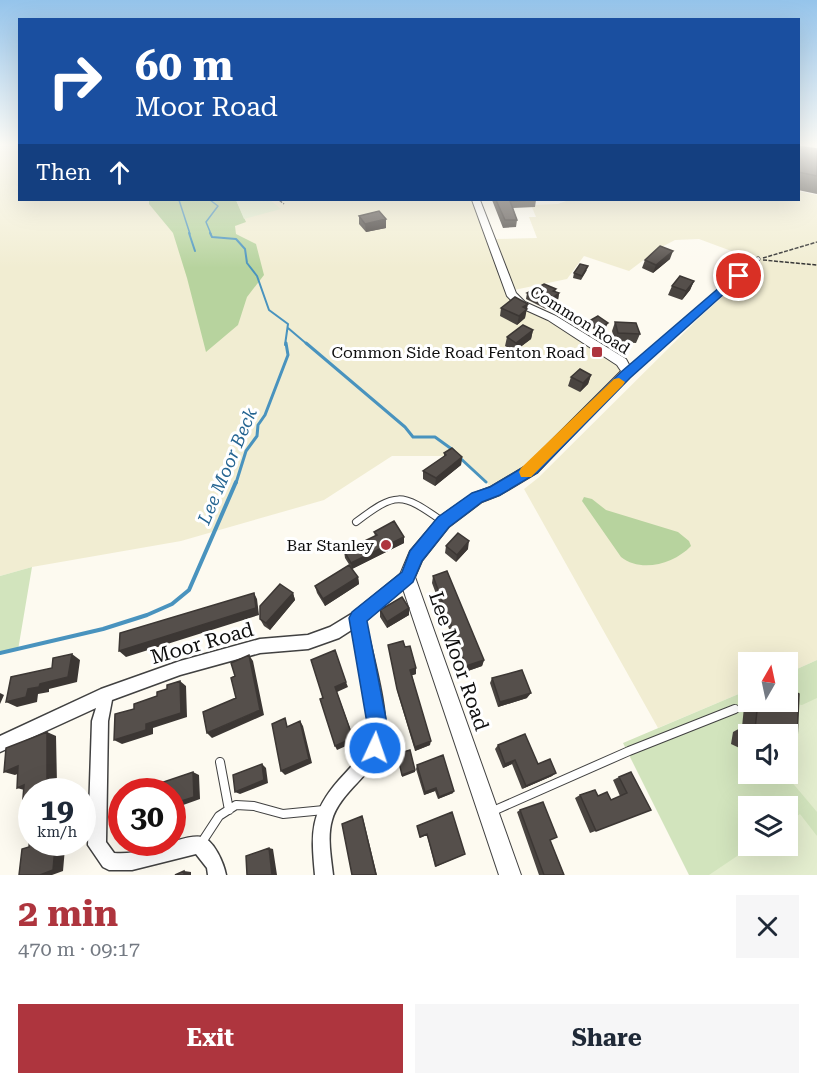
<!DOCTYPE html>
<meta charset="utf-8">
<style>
:root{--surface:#fff;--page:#f6f6f7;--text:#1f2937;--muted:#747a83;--accent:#ae353e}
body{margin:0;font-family:"Roboto Serif",serif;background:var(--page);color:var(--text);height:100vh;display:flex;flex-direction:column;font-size:22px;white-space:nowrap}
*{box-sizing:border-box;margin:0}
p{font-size:20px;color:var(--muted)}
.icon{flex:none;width:33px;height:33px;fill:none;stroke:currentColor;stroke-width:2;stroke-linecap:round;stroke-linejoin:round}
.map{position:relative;height:875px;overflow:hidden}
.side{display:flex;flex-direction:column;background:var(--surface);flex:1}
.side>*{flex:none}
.hud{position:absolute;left:18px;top:18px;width:782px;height:183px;border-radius:0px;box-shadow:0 6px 24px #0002;background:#1a4fa0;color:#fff;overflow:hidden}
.needle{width:39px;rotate:9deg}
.controls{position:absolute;left:738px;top:652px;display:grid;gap:12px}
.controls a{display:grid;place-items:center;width:60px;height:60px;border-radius:0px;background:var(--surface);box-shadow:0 6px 24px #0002;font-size:30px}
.speed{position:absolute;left:18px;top:778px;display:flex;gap:12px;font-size:30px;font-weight:700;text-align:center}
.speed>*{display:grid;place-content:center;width:78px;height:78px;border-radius:50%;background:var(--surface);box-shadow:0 6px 24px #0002;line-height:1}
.speed small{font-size:15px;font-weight:400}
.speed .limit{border:9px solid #d22;background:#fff;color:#111}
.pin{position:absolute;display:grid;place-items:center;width:51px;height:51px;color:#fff;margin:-26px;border:3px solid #fff;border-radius:50%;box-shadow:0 2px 6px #0007}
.me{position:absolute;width:66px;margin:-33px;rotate:3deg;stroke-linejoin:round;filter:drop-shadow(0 0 4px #0008)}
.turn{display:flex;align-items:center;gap:21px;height:126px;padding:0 18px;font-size:27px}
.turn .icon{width:78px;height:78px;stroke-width:2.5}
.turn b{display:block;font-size:42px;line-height:51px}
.then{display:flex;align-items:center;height:57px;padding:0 18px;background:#0003;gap:12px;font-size:22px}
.round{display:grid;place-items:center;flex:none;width:63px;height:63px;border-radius:0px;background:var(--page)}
.overview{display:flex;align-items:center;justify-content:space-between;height:102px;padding:0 18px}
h1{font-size:36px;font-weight:700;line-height:45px;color:var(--accent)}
.primary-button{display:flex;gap:12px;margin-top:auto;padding:12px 18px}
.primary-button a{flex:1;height:69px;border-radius:0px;background:var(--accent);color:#fff;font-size:24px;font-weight:700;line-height:69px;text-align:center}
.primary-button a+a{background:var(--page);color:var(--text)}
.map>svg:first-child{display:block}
</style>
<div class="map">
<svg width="817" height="875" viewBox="0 0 817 875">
<rect width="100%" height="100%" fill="#fdfaf0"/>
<!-- farmland -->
<path fill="#f1edd2" d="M0 145H19L20 200H476L511 293 627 369 532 469 495 491 460 456H392L324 500 181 541 32 567 0 576Z
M798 191 817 195V660L788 673V663H748V690L658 728 524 489 538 478 701 316 761 262 699 239 675 240 658 249 629 271 584 256 567 279 514 290 495 239 537 238 529 217H536L531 205 558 204 569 200H798Z"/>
<!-- green -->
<path fill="#d2e4bd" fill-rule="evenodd" d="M32 567 18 650 0 653V576Z
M817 660V875H689L623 743 748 690V702H788V673ZM748 735H788V774H748ZM748 807H788V846H748Z"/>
<!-- forest -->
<path fill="#b7d39e" d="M149 200H236L246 222 235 226 236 234 256 244 264 275 247 297 238 325 206 352 187 278 173 233 149 204Z
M584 497 592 499 606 510 678 532 689 541 691 546C674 564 641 573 621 557L582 501Z"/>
<!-- pitch -->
<path fill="#e3edce" d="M236 200H270L281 209 244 219Z
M817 698V812L785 774H788V735H782L784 702 802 705Z
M800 814 817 836V875H709L752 846H788V822Z"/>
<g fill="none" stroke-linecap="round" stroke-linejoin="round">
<!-- stream-far3 -->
<path stroke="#4993be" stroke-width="1.5" d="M179 200 190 234
M210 200 218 206 206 222 211 234"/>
<!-- stream-far2 -->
<path stroke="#4993be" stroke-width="2" d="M189 233 195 251
M210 233 212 237 236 239 245 249 247 263 257 276 269 310 288 324 285 345
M288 328 308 345"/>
<!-- stream-far1 -->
<path stroke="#4993be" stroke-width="3" d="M306 343 405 427 413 437H435L453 450
M459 457 486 482
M236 483 246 451 257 436 258 425 265 415 288 355 286 343"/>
<!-- stream -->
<path stroke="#4993be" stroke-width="4" d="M0 653 103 629 147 615 172 604 189 590 236 482"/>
<defs>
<path id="service-far3" d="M660 345 758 259"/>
<path id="service-far2" d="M627 374 662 343"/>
<path id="service-far1" d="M356 522C396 492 401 492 442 521"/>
<path id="service" d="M220 762 229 810
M493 811 629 751 735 709
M202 842 219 816 236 805 254 806 283 814 324 810"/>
<path id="minor" d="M407 571 412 573 413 577 412 581 365 621C371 649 391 718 384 744 375 774 340 791 332 820 327 837 331 857 333 875H315C311 833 310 813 339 780 348 770 358 760 366 748 378 726 359 655 353 629L339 638 308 649 260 653 180 675 112 700 108 721 106 842 114 853C133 855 151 848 169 843 177 841 191 835 201 837 214 839 224 864 226 875H208L207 868 196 854 132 870H109L103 867 88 845 92 721 96 708 0 752V736L101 689 180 661 260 639 308 635 330 627 353 613 402 573Z"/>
<path id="tertiary" d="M472 200H480L516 293 525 302 556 316 626 359 633 372 537 473 500 495 482 502 449 527 422 561 415 577 521 875H499L399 577 410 551 439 517 472 494 490 487 527 465 621 371 617 365 548 320 517 306 507 296Z"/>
</defs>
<!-- service-far3 casing -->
<use href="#service-far3" stroke="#414141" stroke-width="5"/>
<!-- service-far2 casing -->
<use href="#service-far2" stroke="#414141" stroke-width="8"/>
<!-- service-far1 casing -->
<use href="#service-far1" stroke="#414141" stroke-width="8"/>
<!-- service casing -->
<use href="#service" stroke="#414141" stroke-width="10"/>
<!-- minor casing -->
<use href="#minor" stroke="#414141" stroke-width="3"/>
<!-- tertiary casing -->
<use href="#tertiary" stroke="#414141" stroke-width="2"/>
<!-- path -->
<path stroke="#303030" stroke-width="1.5" stroke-dasharray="4 1.5" stroke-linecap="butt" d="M279 200 284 204
M763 258 817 242
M763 260 817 265"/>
<!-- service-far3 -->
<use href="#service-far3" stroke="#fff" stroke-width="4"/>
<!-- service-far2 -->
<use href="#service-far2" stroke="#fff" stroke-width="5"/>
<!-- service-far1 -->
<use href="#service-far1" stroke="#fff" stroke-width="6"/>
<!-- service -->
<use href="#service" stroke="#fff" stroke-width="8"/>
<!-- minor -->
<use href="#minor" fill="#fff" fill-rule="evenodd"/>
<!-- tertiary -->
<use href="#tertiary" fill="#fff" fill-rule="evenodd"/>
</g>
<!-- wall -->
<path fill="#494440" d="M798 146 817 149V194L798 190Z
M492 200H536L535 207 513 208 517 220 516 227 503 228Z
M359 216 386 228 366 232 359 224Z
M670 259 653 273 642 268 645 260Z
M587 270 581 280 573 278 574 273Z
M694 281 690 290 682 300 668 295 672 286Z
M556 289 555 292 559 293 558 300 546 309 526 299 527 293Z
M501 308 526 309 525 318 517 325 500 316Z
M589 321 606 327 598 332 588 325Z
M615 322 640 334 636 343 615 342 612 331Z
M533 330 531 339 515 351 505 346 507 337Z
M591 375 588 384 580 392 568 386 571 377Z
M444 453 462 457 461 465 435 486 423 479V471L444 457Z
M374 532 404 543 352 569 345 558 344 551 375 536Z
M446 546 468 549 456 562 445 553Z
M433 576 484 660 482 666 465 672 432 583Z
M358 577 359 584 325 606 317 593 315 586Z
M293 593 295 600 270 630 264 626 260 619Z
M380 610 409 615 387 628 380 617Z
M388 645 405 647 416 674 412 675 430 745 415 751 398 694Z
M492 678 527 698 498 707 490 683Z
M748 695V702H788L796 763 788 765V735H748V752L731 744 733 732 742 727 745 697Z
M498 745 538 764 552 776 522 789 512 764 503 768 495 749Z
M417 765 453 793 438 799 435 791 424 795 416 769Z
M619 777 651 810 590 833 575 798 580 795 598 796 611 800 620 796 613 780Z
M520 810 550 840 564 875H539L517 812Z
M417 826 465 854 435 867 427 835 420 838Z"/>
<!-- shaded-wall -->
<path fill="#3c3734" d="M386 219V228L366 232 365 224Z
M673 251 670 259 653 273 656 265Z
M694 281 690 290 682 300 686 291Z
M559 293 558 300 546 309 547 302Z
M528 304 525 318 517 325 519 316 523 307Z
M608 323 606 327 598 332 599 328Z
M533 330 531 339 515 351 516 343Z
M591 375 588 384 580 392 583 383Z
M462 457 461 465 435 486 436 478Z
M404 537V543L352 569 351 563Z
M469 541 468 549 456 562 457 555Z
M358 577 359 584 325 606 323 599Z
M254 593 257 599 259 615 126 657 119 651Z
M293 593 295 600 270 630 266 623Z
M409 608V615L387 628V622Z
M72 654 80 660 77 682 49 689V692L38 694 37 702 17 707 6 702 28 689 40 684Z
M249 655 253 661 264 715 212 738 207 733 260 710Z
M484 660 482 666 465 672 466 666Z
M416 668V674L410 676V670Z
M180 681 186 686 187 717 153 728V734L122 744 114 740 146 724Z
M346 682 348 687 337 692 355 742 337 750 335 746V687Z
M0 693 4 695 0 704Z
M531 693 527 698 498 707 500 702Z
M300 721 303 726 312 763 285 775 281 771Z
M47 732 56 736 57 784 60 785 59 792H49L47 783Z
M431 741 430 745 415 751V747Z
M515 760 512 764 503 768 505 764Z
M262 764 266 768 268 783 240 794 235 792Z
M18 766 29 769 15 775 4 772Z
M415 770V772L402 777V775Z
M193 772 199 775 200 799 172 809V804Z
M556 773 552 776 522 789 526 786Z
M24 785 28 791 17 788Z
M436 788 435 791 424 795 425 792Z
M454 791 453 793 438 799 439 797Z
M362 816 363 818 377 875H376Z
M32 819V824L21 823Z
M51 843H61V848H65L63 871 52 875H40L50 849Z
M269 848 273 849 277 875H272Z
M184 871 191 872V875H184Z"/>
<!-- building -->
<path fill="#554f4b" stroke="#3c3734" stroke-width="1.5" d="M798 146 817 149V176L798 172Z
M496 200H532L510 201 517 220H505Z
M379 211 386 219 365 224 359 216Z
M660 246 673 251 656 265 645 260Z
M580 264 588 266 582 276 574 273Z
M680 276 694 281 686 291 672 286Z
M544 284 556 289 553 291 559 293 547 302 527 293Z
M515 297 528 304 523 307 527 309 519 316 501 308Z
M598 316 608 323 599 328 589 321Z
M615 322 636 323 640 334 618 333Z
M523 325 533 330 516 343 507 337Z
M580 369 591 375 583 383 571 377Z
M452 448 462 457 436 478 423 471 446 455 444 453Z
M394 521 404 537 351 563 344 551 377 535 374 532Z
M458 533 469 541 457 555 446 546Z
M349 565 358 577 323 599 315 586Z
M447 571 484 660 466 666 433 576Z
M280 584 293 593 266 623 260 619V606Z
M254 593 256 608 119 651 120 633Z
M402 597 409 608 387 622 380 610Z
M403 641 405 647 410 646 416 668 410 670 431 741 415 747 397 689 388 645Z
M335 650 346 682 335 687 353 738 335 746 320 699 323 698 311 660Z
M72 654 68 677 40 684 39 687 28 689 26 697 6 702 11 677 52 668 53 658Z
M249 655 260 710 207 733 203 712 236 698 231 678 235 676 231 663Z
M522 670 531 693 500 702 492 678Z
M180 681 181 713 146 724V730L114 740 115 714 134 709V704L157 696V692L167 689V685Z
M788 688 799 694 796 763 788 758V735H748V739L745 738 746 725 755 729 758 702H788Z
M285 718 287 727 300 721 309 759 281 771 272 724Z
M47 732V783L50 782 49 792H32V843H51L50 849 55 847 53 870 40 875H19L22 849 29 847 31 819 21 823 24 785 17 788 18 766 4 772 6 748Z
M525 734 538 764 550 759 556 773 526 786 515 760 505 764 498 745Z
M410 750 415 770 402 775 397 754Z
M443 755 454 791 439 797 436 788 425 792 417 765Z
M262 764 264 780 235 792 233 775Z
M193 772 194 797 172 804V792H134Z
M631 772 651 810 596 831 580 795 595 790 598 796 607 792 611 800 627 793 619 777Z
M543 802 557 837 550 840 564 875H544L520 810Z
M452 812 465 854 436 866 427 834 420 837 417 826Z
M362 816 376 875H352L342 824Z
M269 848 272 875H247L246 856Z
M184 871V875H175Z"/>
<!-- sky -->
<linearGradient id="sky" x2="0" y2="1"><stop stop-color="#95c4eb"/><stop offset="0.54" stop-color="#fefdf8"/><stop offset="1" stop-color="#fefdf8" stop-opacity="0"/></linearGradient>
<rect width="817" height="268" fill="url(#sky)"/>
<!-- route -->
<path fill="#1a73e8" stroke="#114b97" stroke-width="1.5" d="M735 274 744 276 630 378 537 473 500 495 482 502 449 527 422 561 413 582 367 621 388 729 382 755 375 758 368 755 365 748 368 729 349 618 352 612 402 572 410 551 438 517 472 493 490 487 527 465 621 372Z"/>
<!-- slow -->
<path fill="#f59e0b" d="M619 378 625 382 623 385 531 477H521L519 472 521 468 614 379Z"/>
<!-- markers -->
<g fill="#ae353e" stroke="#fff" stroke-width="2">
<rect x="591" y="346" width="12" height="12" rx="3"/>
<circle cx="386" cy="545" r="6"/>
</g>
<g text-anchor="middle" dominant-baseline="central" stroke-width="6" stroke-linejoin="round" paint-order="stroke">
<!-- street labels -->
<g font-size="16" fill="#0e0e0e" stroke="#fff">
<text transform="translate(580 320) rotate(32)">Common Road</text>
</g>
<!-- poi labels -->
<g font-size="16" fill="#0e0e0e" stroke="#fff" text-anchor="end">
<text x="585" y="352">Common Side Road Fenton Road</text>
<text x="374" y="545">Bar Stanley</text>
</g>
<!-- water labels -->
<g font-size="18" font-style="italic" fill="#256592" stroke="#fff">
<text transform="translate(227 466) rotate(-67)">Lee Moor Beck</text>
</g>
<!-- near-street labels -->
<g font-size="20" fill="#0e0e0e" stroke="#fff">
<text transform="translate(202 643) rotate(-16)">Moor Road</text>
<text transform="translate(459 661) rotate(71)">Lee Moor Road</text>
</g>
</g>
</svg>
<div class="controls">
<a><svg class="needle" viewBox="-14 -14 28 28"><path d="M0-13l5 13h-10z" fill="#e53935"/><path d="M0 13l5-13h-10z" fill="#747a83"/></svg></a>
<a><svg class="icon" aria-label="sound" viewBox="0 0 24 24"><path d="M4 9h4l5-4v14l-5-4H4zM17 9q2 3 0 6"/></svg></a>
<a><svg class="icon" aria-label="layers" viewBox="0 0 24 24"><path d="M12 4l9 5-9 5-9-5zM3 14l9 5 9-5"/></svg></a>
</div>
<div class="speed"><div>19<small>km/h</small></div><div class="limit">30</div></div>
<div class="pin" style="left:739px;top:276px;background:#d93025"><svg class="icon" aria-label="arrive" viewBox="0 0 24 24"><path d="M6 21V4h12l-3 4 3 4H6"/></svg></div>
<svg class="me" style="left:375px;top:748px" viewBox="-20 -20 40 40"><circle r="17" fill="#1a73e8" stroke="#fff" stroke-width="3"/><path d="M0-11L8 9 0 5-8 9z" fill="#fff"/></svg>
<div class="hud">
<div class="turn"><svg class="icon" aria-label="right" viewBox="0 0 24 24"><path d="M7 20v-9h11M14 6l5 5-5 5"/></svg><div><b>60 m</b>Moor Road</div></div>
<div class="then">Then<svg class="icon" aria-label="ahead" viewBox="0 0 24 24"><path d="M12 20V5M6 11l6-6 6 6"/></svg></div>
</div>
</div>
<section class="side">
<div class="overview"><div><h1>2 min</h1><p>470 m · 09:17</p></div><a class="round"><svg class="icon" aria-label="close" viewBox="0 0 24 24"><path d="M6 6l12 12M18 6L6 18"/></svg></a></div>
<div class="primary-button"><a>Exit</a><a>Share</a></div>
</section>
